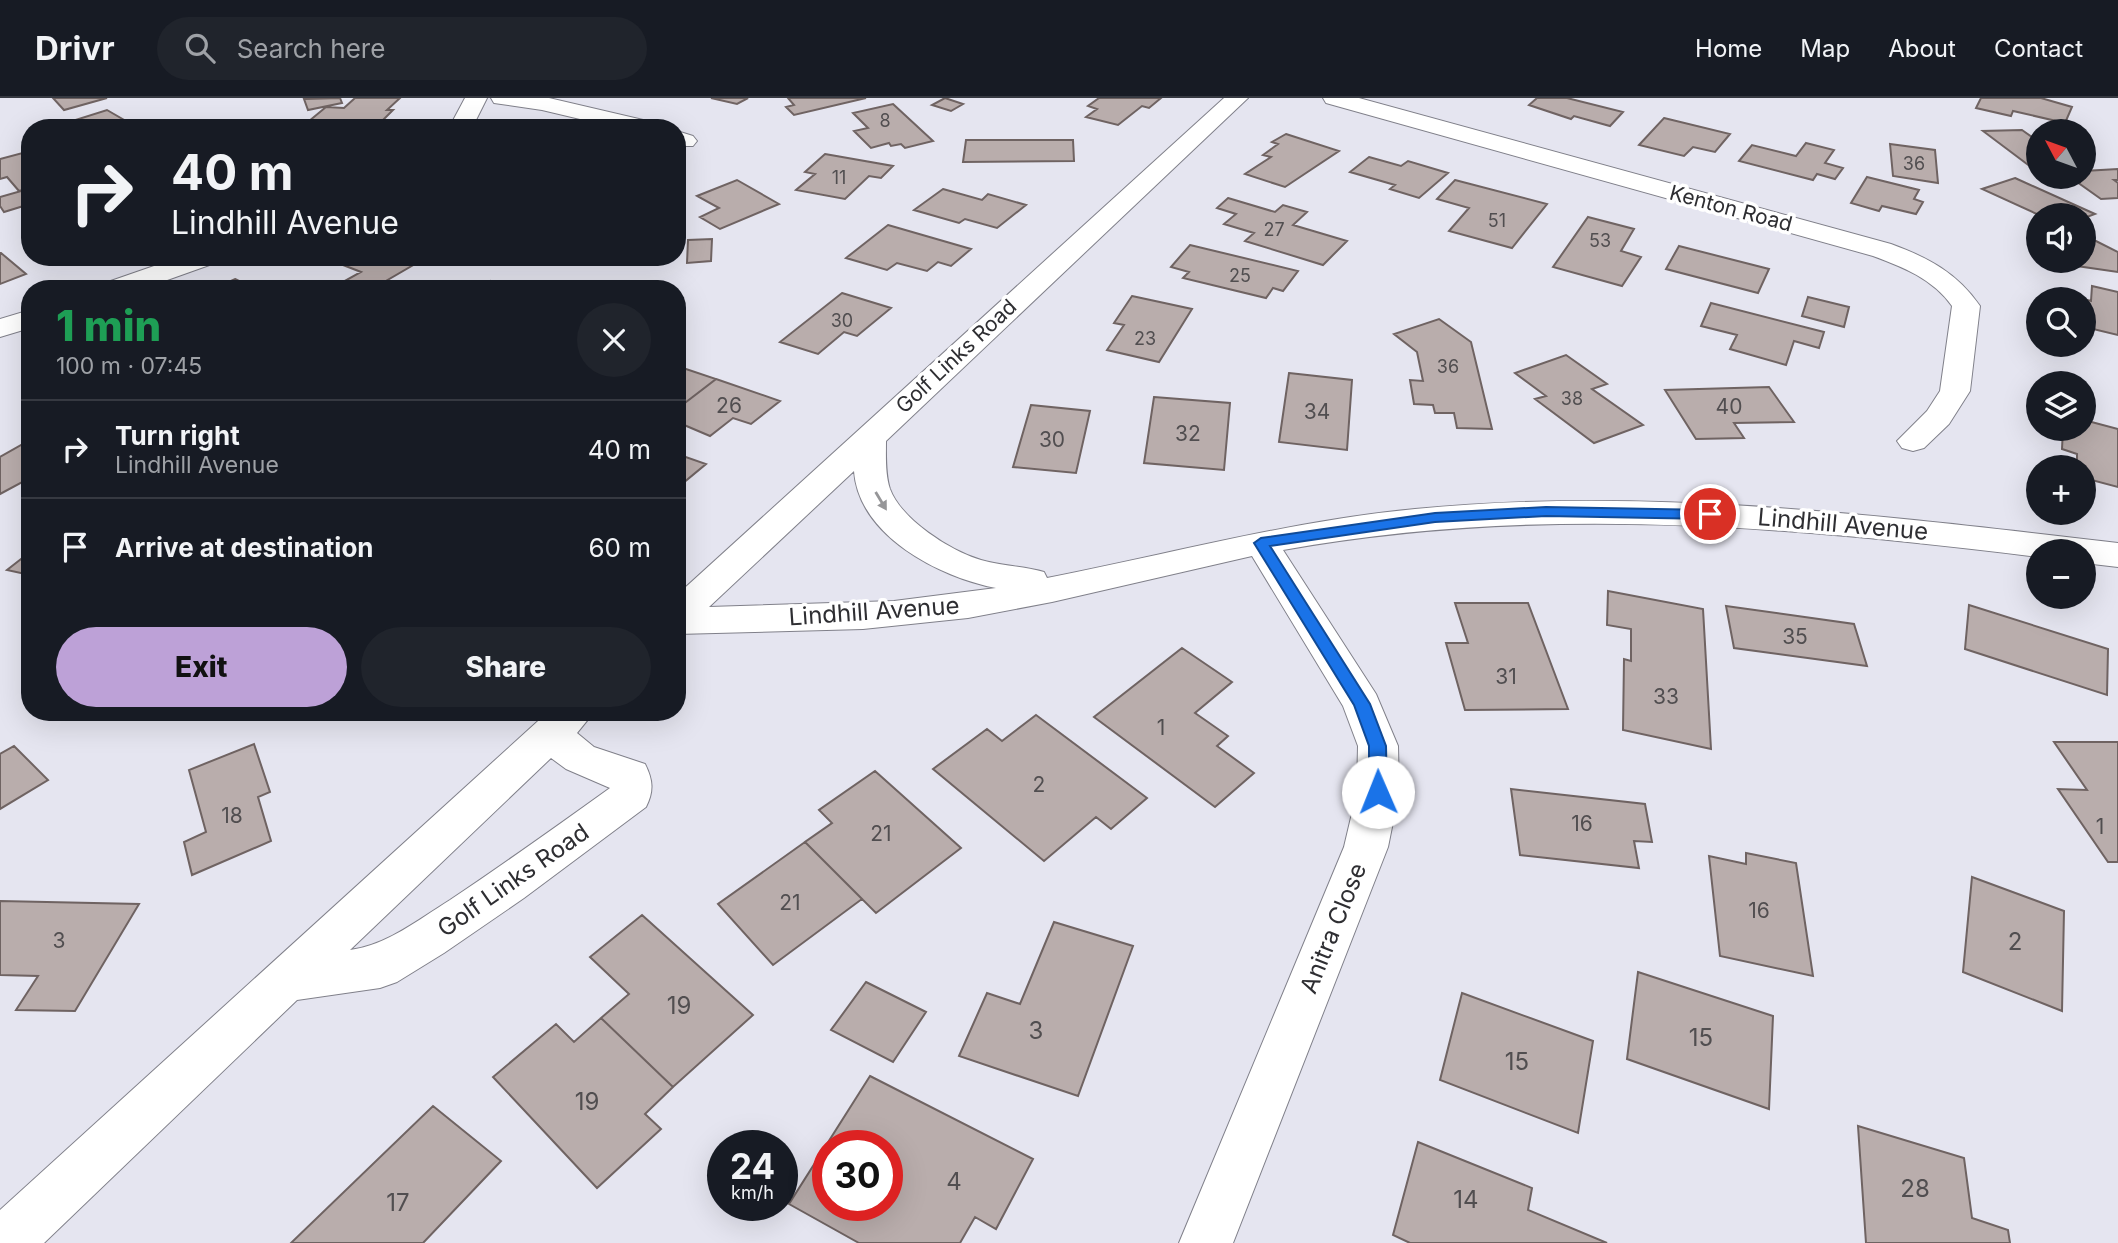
<!DOCTYPE html>
<meta charset="utf-8">
<style>
:root{--surface:#171b24;--page:#20242c;--text:#f1f3f6;--muted:#9ea1a6;--line:#363941;--accent:#bda1d7}
body{margin:0;font-family:Inter,sans-serif;background:var(--page);color:var(--text);height:100vh;display:flex;flex-direction:column;font-size:26px;white-space:nowrap}
*{box-sizing:border-box;margin:0}
p{font-size:23px;color:var(--muted)}
.icon{flex:none;width:38px;height:38px;fill:none;stroke:currentColor;stroke-width:2;stroke-linecap:round;stroke-linejoin:round}
.map{position:relative;flex:1;overflow:hidden}
.details{position:absolute;left:21px;top:182px;width:665px;height:441px;display:flex;flex-direction:column;background:var(--surface);border-radius:28px;box-shadow:0 7px 28px #0002}
.details>*{flex:none}
.guide{position:absolute;left:21px;top:21px;width:665px;height:147px;border-radius:28px;box-shadow:0 7px 28px #0002;background:#171b24;color:var(--text);overflow:hidden}
.needle{width:46px;rotate:311deg}
.tools{position:absolute;left:2026px;top:21px;display:grid;gap:14px}
.tools a{display:grid;place-items:center;width:70px;height:70px;border-radius:50%;background:var(--surface);box-shadow:0 7px 28px #0002;font-size:35px}
.speed{position:absolute;left:707px;top:1032px;display:flex;gap:14px;font-size:35px;font-weight:700;text-align:center}
.speed>*{display:grid;place-content:center;width:91px;height:91px;border-radius:50%;background:var(--surface);box-shadow:0 7px 28px #0002;line-height:1}
.speed small{font-size:18px;font-weight:400}
.speed .limit{border:10px solid #d22;background:#fff;color:#111}
.pin{position:absolute;display:grid;place-items:center;width:60px;height:60px;color:#fff;margin:-30px;border:4px solid #fff;border-radius:50%;box-shadow:0 2px 7px #0007}
.me{position:absolute;width:77px;margin:-38px;rotate:359deg;stroke-linejoin:round;filter:drop-shadow(0 0 5px #0008)}
.turn{display:flex;align-items:center;gap:24px;height:147px;padding:0 35px;font-size:32px}
.turn .icon{width:91px;height:91px;stroke-width:2.5}
.turn b{display:block;font-size:49px;line-height:60px}
.round{display:grid;place-items:center;flex:none;width:74px;height:74px;border-radius:37px;background:var(--page)}
.summary{display:flex;align-items:center;justify-content:space-between;height:119px;padding:0 35px}
h1{font-size:42px;font-weight:800;line-height:52px;color:#1e9e55}
.primary-button{display:flex;gap:14px;margin-top:auto;padding:14px 35px}
.primary-button a{flex:1;height:80px;border-radius:42px;background:var(--accent);color:#111;font-size:28px;font-weight:800;line-height:80px;text-align:center}
.primary-button a+a{background:var(--page);color:var(--text)}
ul{padding:0;list-style:none}
li{display:flex;align-items:center;gap:21px;height:98px;padding:0 35px;border-top:2px solid var(--line)}
li div{flex:1}
li b{display:block;font-size:26px}
li em{font-style:normal}
header{display:flex;align-items:center;gap:42px;box-sizing:border-box;height:98px;padding:0 35px;background:var(--surface);border-bottom:2px solid var(--line)}
header strong{font-size:33px}
nav{display:flex;gap:38px;margin-inline-start:auto;font-size:24px}
.search{width:490px;height:63px;background:var(--page);display:flex;align-items:center;gap:18px;box-sizing:border-box;padding:0 24px;border-radius:38px;color:var(--muted);font-size:26px}
.map>svg:first-child{display:block}
</style>
<header>
<strong>Drivr</strong>
<div class="search"><svg class="icon" aria-label="search" viewBox="0 0 24 24"><circle cx="10" cy="10" r="6"/><path d="M15 15l6 6"/></svg>Search here</div>
<nav><a>Home</a><a>Map</a><a>About</a><a>Contact</a></nav>
</header>
<div class="map">
<svg width="2118" height="1145" viewBox="0 0 2118 1145">
<rect width="100%" height="100%" fill="#e5e5f0"/>
<!-- building -->
<path fill="#b9adac" stroke="#6f6362" stroke-width="2" fill-rule="evenodd" d="M53 0H107L64 12Z
M340 0 342 5 308 12 304 1Z
M355 0H400L387 12H393L375 30 303 28 326 9 344 10Z
M711 0H748L737 6Z
M788 0H866L794 17 786 9 794 7Z
M945 0 963 6 951 13 932 7Z
M1099 0H1161L1149 10 1142 8 1118 27 1086 19 1097 11 1088 8Z
M1537 0H1567L1623 14 1610 28 1574 18 1571 21 1529 7Z
M1981 0H2041L2072 9 2065 25 2013 13 2011 18 1976 10Z
M893 6 933 43 905 50 901 46 891 48 889 45 871 50 854 33 868 30 853 15Z
M107 12 138 30H79L69 24Z
M1664 20 1730 36 1715 54 1693 49 1684 58 1639 47Z
M2022 32 2039 44V69H2031L1983 33Z
M1286 36 1339 53 1285 89 1245 76 1271 59 1263 57 1278 46 1272 44Z
M966 42H1073L1074 63 963 64Z
M1806 45 1834 52 1825 65 1843 70 1835 81 1817 76 1813 82 1739 63 1752 47 1796 58Z
M1890 46 1935 52 1938 85 1893 78Z
M30 53V90L19 93 7 79 0 81V61Z
M825 56 893 68 881 80 869 78 845 101 796 92 815 76 805 74Z
M1369 59 1401 68 1408 63 1448 75 1419 100 1390 91 1395 87 1350 74Z
M2118 71V82H2114L2118 85V100L2101 101 2070 79H2084V73Z
M1867 79 1919 92 1914 101 1923 104 1916 116 1882 108 1879 113 1851 105Z
M2015 80 2095 116 2084 120V117H2039L1982 91Z
M737 82 779 106 720 131 700 119 719 110 697 98Z
M1455 82 1547 106 1512 150 1449 133 1469 110 1437 101Z
M28 91 30 106 4 114 0 108V99Z
M943 91 982 102 988 96 1026 107 997 130 965 121 959 125 914 112Z
M1228 100 1275 114 1283 107 1307 114 1293 127 1347 143 1323 167 1245 143 1254 135 1224 126 1236 116 1217 110Z
M1588 119 1634 131 1621 153 1641 159 1622 188 1553 169Z
M888 127 971 151 951 168 938 164 927 173 897 165 887 172 846 160Z
M2088 139 2118 154V174L2070 167 2068 163H2084V141Z
M712 141 711 163 687 165 688 142Z
M1190 147 1298 173 1283 193 1273 190 1266 200 1183 180 1189 174 1171 169Z
M1679 148 1769 171 1758 195 1666 171Z
M0 155H1L26 176 0 186Z
M349 159H427L372 191H358L341 185 361 174 338 165Z
M235 181 255 191H213Z
M490 183 495 191H463Z
M2092 188 2118 194V237L2093 231 2094 217 2084 215V201L2091 203Z
M842 195 891 210 857 238 844 234 818 256 780 244Z
M1132 198 1192 211 1159 264 1107 252 1124 227 1114 225Z
M1808 199 1849 209 1844 229 1802 218Z
M1711 205 1824 234 1819 250 1794 243 1786 267 1730 251 1737 237 1701 228Z
M1439 221 1471 244 1492 331 1457 330 1454 315H1435L1433 307 1414 306 1410 282 1423 283 1417 254 1394 236Z
M1566 257 1607 286 1592 291 1643 327 1594 345 1535 301 1546 298 1515 275Z
M677 268 716 281 677 311Z
M1289 275 1352 282 1347 352 1279 344Z
M716 281 780 303 751 326 733 320 710 338 677 324V311Z
M1769 289 1794 324 1734 325 1744 340 1696 341 1665 292Z
M1154 299 1230 305 1224 372 1144 365Z
M1031 307 1090 313 1076 375 1013 369Z
M2084 322 2118 331V389L2084 380V369H2077V356L2062 351 2063 331H2084Z
M30 342V380L0 396V359Z
M677 356 706 366 677 390Z
M30 454V477L7 472Z
M1608 493 1703 511 1711 651 1623 632 1624 561 1631 563V531L1607 527Z
M1455 505H1528L1568 611 1465 612 1446 545H1468Z
M1969 507 2108 551 2107 597 1965 551Z
M1726 508 1854 526 1867 568 1734 550Z
M1182 550 1232 584 1195 615 1228 638 1217 648 1254 675 1215 709 1094 619Z
M1036 617 1147 700 1111 731 1096 719 1044 763 933 671 987 631 1002 643Z
M2054 644H2118V764H2108L2058 691 2087 692Z
M254 646 270 694 258 699 271 743 192 777 184 744 206 734 189 672Z
M14 648 48 682 0 711V656Z
M875 673 961 750 876 815 805 744 832 725 819 712Z
M1511 691 1645 706 1652 744 1634 743 1639 770 1520 757Z
M805 744 862 801 773 867 718 806Z
M1746 755 1796 765 1813 878 1720 858 1709 758 1746 766Z
M1972 779 2064 813 2062 913 1963 874Z
M0 803 139 806 75 913 16 912 38 878 0 877Z
M642 817 753 917 673 989 601 920 629 896 590 859Z
M1054 824 1133 848 1078 998 959 958 987 895 1020 906Z
M1638 874 1773 918 1769 1011 1627 961Z
M866 884 926 914 893 964 831 932Z
M1462 895 1593 943 1578 1035 1440 982Z
M601 920 673 989 645 1016 661 1031 597 1090 493 979 556 926 574 944Z
M870 978 1033 1061 996 1131 975 1119 960 1145H859L789 1106ZM828 1048H887V1108H828Z
M433 1008 501 1063 423 1145H291Z
M1858 1028 1964 1060 1972 1120 2008 1132 2010 1145H1866Z
M1418 1044 1532 1090 1528 1112 1607 1145H1410L1393 1137Z"/>
<g fill="none" stroke-linecap="round" stroke-linejoin="round">
<defs>
<path id="minor" d="M465 0H487L472 30H449Z
M491 0H549L656 25 659 30H618L542 12 494 5Z
M1224 0H1248L886 343C886 358 885 376 890 391 901 421 950 453 981 462 1001 468 1023 468 1044 474L1047 480C1170 456 1290 423 1415 411 1650 388 1885 418 2118 445V469L2084 465V453H2039V459C1783 428 1539 406 1283 452L1376 596 1398 648 1399 694 1388 749 1233 1145H1179L1344 749 1357 694 1358 648 1343 608 1252 458 1052 504 968 520 863 531 677 536V497ZM854 373C859 438 939 479 996 490L894 503 709 509Z
M1323 0H1359L1891 146C1929 160 1957 175 1980 208L1970 293 1949 326 1924 350 1913 353 1902 350 1897 343 1927 313 1940 293 1952 208C1933 181 1903 169 1873 158L1326 5Z
M677 33 693 38 697 43 693 48H677Z
M180 159H219L215 165 142 191H101L105 185Z
M30 212V230L0 239V221Z
M548 614H594L577 635 594 649 645 666C653 682 654 693 646 709L524 800 444 855 397 884 380 890 297 902 44 1145H0V1112ZM551 660 566 671 610 690C557 728 504 766 450 802 418 822 387 847 350 852Z"/>
</defs>
<!-- minor casing -->
<use href="#minor" stroke="#80808a" stroke-width="2"/>
<!-- minor -->
<use href="#minor" fill="#fff" fill-rule="evenodd"/>
</g>
<!-- one-way arrows -->
<defs><path id="oneway-solid" d="M-6-.8H1V-3.2L6.5 0L1 3.2V.8H-6Z" transform="scale(1.75)"/></defs>
<use fill="#969698" href="#oneway-solid" transform="translate(881 403) rotate(59)"/>
<!-- route -->
<path fill="#1a73e8" stroke="#114b97" stroke-width="2" d="M1546 409 1710 412 1717 416 1710 421 1546 418 1435 424 1270 448 1370 606 1386 648 1387 694 1384 699H1372L1369 694V648L1354 607 1254 445 1261 440 1435 415Z"/>
<g text-anchor="middle" dominant-baseline="central" stroke-width="7" stroke-linejoin="round" paint-order="stroke">
<!-- far-number labels -->
<g font-size="18" fill="#514e50">
<text x="885" y="22">8</text>
<text x="1914" y="65">36</text>
<text x="839" y="79">11</text>
<text x="1497" y="122">51</text>
<text x="1274" y="131">27</text>
<text x="1600" y="142">53</text>
<text x="1240" y="177">25</text>
<text x="842" y="222">30</text>
<text x="1145" y="240">23</text>
<text x="1448" y="268">36</text>
<text x="1572" y="300">38</text>
</g>
<!-- far-street labels -->
<g font-size="21" fill="#2e2e32" stroke="#fff">
<text transform="translate(1731 110) rotate(15)">Kenton Road</text>
<text transform="translate(956 258) rotate(-43)">Golf Links Road</text>
</g>
<!-- number labels -->
<g font-size="21" fill="#514e50">
<text x="729" y="307">26</text>
<text x="1729" y="308">40</text>
<text x="1317" y="313">34</text>
<text x="1188" y="335">32</text>
<text x="1052" y="341">30</text>
<text x="1795" y="538">35</text>
<text x="1506" y="578">31</text>
<text x="1666" y="598">33</text>
<text x="1161" y="629">1</text>
<text x="1039" y="686">2</text>
<text x="232" y="717">18</text>
<text x="1582" y="725">16</text>
<text x="2100" y="728">1</text>
<text x="881" y="735">21</text>
<text x="790" y="804">21</text>
<text x="1759" y="812">16</text>
<text x="59" y="842">3</text>
</g>
<!-- street labels -->
<g font-size="24" fill="#2e2e32" stroke="#fff">
<text transform="translate(1843 426) rotate(5)">Lindhill Avenue</text>
<text transform="translate(874 513) rotate(-4)">Lindhill Avenue</text>
<text transform="translate(513 782) rotate(-35)">Golf Links Road</text>
<text transform="translate(1333 830) rotate(-68)">Anitra Close</text>
</g>
<!-- near-number labels -->
<g font-size="24" fill="#514e50">
<text x="2015" y="843">2</text>
<text x="679" y="907">19</text>
<text x="1036" y="932">3</text>
<text x="1701" y="939">15</text>
<text x="1517" y="963">15</text>
<text x="587" y="1003">19</text>
<text x="954" y="1083">4</text>
<text x="1915" y="1090">28</text>
<text x="1466" y="1101">14</text>
<text x="398" y="1104">17</text>
</g>
</g>
</svg>
<div class="tools">
<a><svg class="needle" viewBox="-14 -14 28 28"><path d="M0-13l5 13h-10z" fill="#e53935"/><path d="M0 13l5-13h-10z" fill="#9ea1a6"/></svg></a>
<a><svg class="icon" aria-label="sound" viewBox="0 0 24 24"><path d="M4 9h4l5-4v14l-5-4H4zM17 9q2 3 0 6"/></svg></a>
<a><svg class="icon" aria-label="search" viewBox="0 0 24 24"><circle cx="10" cy="10" r="6"/><path d="M15 15l6 6"/></svg></a>
<a><svg class="icon" aria-label="layers" viewBox="0 0 24 24"><path d="M12 4l9 5-9 5-9-5zM3 14l9 5 9-5"/></svg></a>
<a>+</a>
<a>−</a>
</div>
<div class="speed"><div>24<small>km/h</small></div><div class="limit">30</div></div>
<div class="pin" style="left:1710px;top:416px;background:#d93025"><svg class="icon" aria-label="arrive" viewBox="0 0 24 24"><path d="M6 21V4h12l-3 4 3 4H6"/></svg></div>
<svg class="me" style="left:1378px;top:694px" viewBox="-20 -20 40 40"><circle r="19" fill="#fff"/><path d="M0-13L10 11 0 6-10 11z" fill="#1a73e8"/></svg>
<div class="guide">
<div class="turn"><svg class="icon" aria-label="right" viewBox="0 0 24 24"><path d="M7 20v-9h11M14 6l5 5-5 5"/></svg><div><b>40 m</b>Lindhill Avenue</div></div>
</div>
<section class="details">
<div class="summary"><div><h1>1 min</h1><p>100 m · 07:45</p></div><a class="round"><svg class="icon" aria-label="close" viewBox="0 0 24 24"><path d="M6 6l12 12M18 6L6 18"/></svg></a></div>
<ul>
<li><svg class="icon" aria-label="right" viewBox="0 0 24 24"><path d="M7 20v-9h11M14 6l5 5-5 5"/></svg><div><b>Turn right</b><p>Lindhill Avenue</p></div><em>40 m</em></li>
<li><svg class="icon" aria-label="arrive" viewBox="0 0 24 24"><path d="M6 21V4h12l-3 4 3 4H6"/></svg><div><b>Arrive at destination</b></div><em>60 m</em></li>
</ul>
<div class="primary-button"><a>Exit</a><a>Share</a></div>
</section>
</div>
